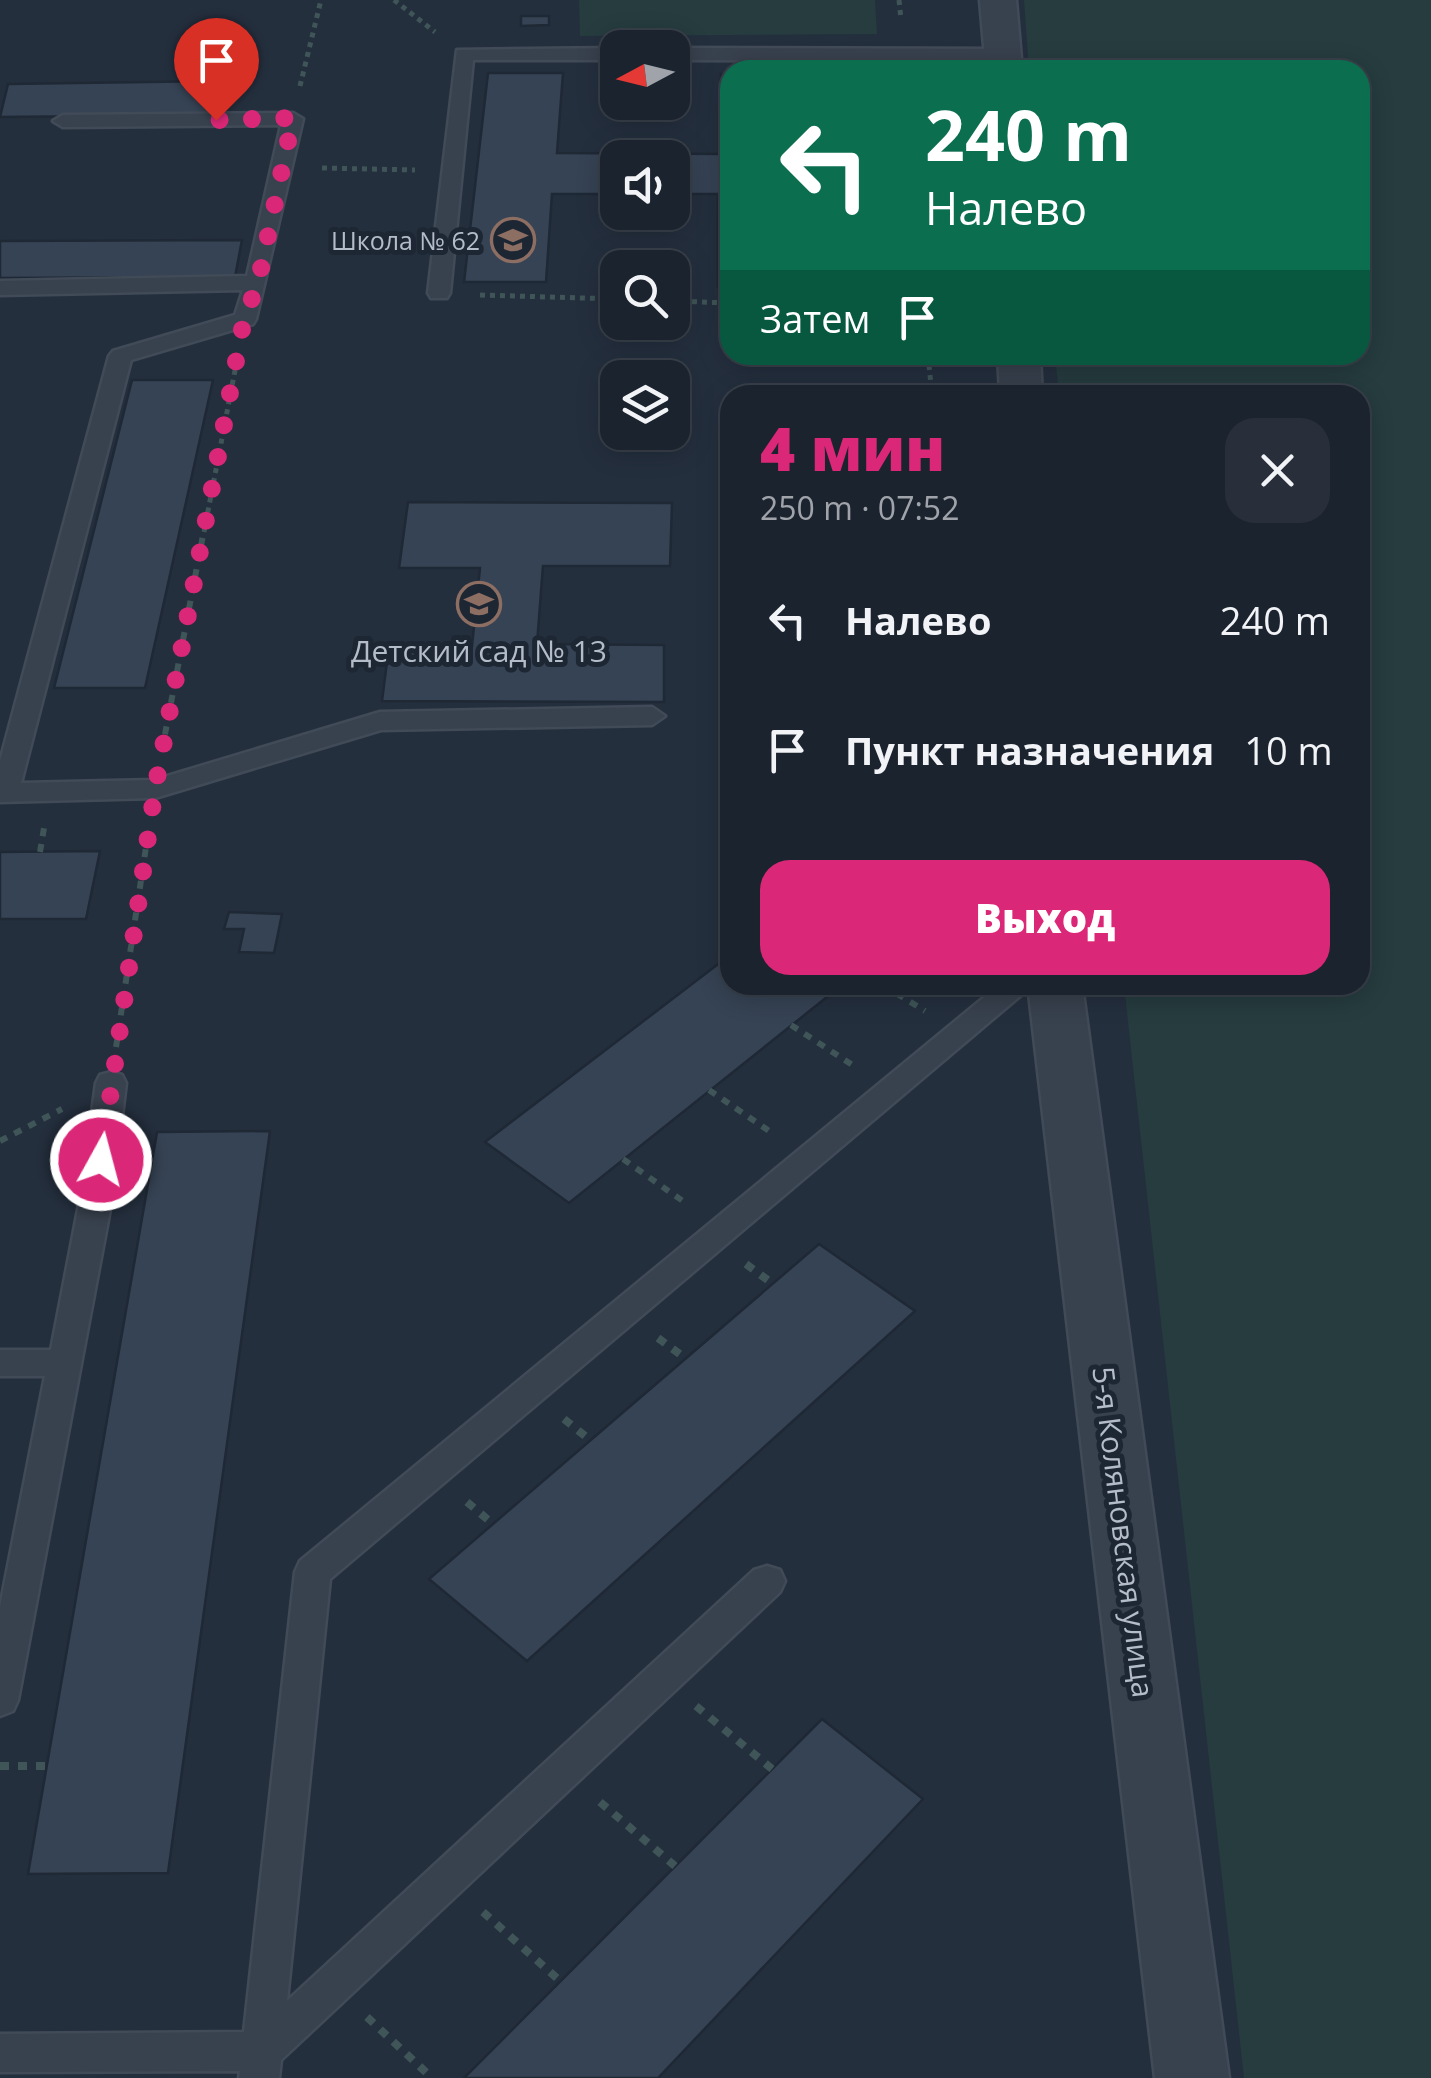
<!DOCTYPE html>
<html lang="ru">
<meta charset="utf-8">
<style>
:root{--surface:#1b232e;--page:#282f3a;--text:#f1f3f6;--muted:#a0a4aa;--line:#39404a;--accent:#db2777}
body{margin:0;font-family:"Open Sans",sans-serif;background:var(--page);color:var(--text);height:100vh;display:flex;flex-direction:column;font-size:38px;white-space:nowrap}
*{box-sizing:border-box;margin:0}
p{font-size:32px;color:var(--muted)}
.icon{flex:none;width:55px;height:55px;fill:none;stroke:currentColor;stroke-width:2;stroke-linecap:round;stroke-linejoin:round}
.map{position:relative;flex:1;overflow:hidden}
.panel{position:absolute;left:720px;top:385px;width:650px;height:610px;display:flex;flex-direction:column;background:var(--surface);border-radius:30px;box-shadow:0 5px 25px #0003,0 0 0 2px var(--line)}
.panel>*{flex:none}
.guide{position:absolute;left:720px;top:60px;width:650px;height:305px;border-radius:30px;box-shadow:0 5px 25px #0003,0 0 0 2px var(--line);background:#0b6e4f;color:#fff;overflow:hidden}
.needle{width:65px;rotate:263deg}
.tools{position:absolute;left:600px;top:30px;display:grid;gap:20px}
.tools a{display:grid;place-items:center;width:90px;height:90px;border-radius:20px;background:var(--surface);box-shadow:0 5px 25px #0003,0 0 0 2px var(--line);font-size:50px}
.pin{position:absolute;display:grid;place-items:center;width:85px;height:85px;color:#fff;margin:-102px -42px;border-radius:50% 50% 50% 0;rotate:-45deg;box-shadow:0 0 10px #0007}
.pin .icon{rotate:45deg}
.me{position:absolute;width:110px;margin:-55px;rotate:7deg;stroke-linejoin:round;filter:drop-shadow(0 0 8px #0008)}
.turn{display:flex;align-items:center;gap:35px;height:210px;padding:0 40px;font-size:45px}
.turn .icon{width:130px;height:130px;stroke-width:2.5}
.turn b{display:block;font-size:70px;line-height:85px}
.then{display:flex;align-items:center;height:95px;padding:0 40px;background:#0003;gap:20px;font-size:38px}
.round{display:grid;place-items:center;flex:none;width:105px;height:105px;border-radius:30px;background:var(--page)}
.summary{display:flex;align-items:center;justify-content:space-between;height:170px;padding:0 40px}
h1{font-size:60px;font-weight:800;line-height:75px;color:var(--accent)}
.button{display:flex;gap:20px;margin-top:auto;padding:20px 40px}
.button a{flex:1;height:115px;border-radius:30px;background:var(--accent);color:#fff;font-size:40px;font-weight:800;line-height:115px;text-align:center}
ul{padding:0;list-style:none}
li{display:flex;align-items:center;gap:30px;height:130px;padding:0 40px}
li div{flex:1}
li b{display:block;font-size:38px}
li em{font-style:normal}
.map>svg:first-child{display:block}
</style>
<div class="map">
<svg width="1431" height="2078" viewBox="0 0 1431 2078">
<rect width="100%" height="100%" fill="#242f3e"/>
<!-- green -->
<path fill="#263c3f" d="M579 0H875L877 34 580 36Z
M1024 0H1431V2078H1244L1124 985H1360V395H1059L1055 355H1360V70H1029Z"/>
<!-- building -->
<path fill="#364354" stroke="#1f2835" stroke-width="2.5" d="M521 16H549V25L521 26Z
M488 73H563L557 153 722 154 721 74H730V287H718V194H672V158H618V194H552L546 282H464Z
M216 81 210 115 0 117 8 84Z
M242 240 235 277 0 278V241Z
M132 380H213L145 688H54Z
M408 502 672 503 670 566H543L537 644 664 645V702L382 701 389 646H472L480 568H399Z
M100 851 86 919H0V852Z
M229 912 282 914 274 953 239 952 244 929H224Z
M730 955V985H842L569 1203 485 1142Z
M270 1131 168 1873 28 1874 157 1132Z
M819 1244 915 1311 527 1661 429 1579Z
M822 1719 923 1799 658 2078H464Z"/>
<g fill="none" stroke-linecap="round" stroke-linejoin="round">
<defs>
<path id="service" d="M618 48V60H473L450 293 447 298H431L428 293 457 50Z
M672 48 1003 49 1013 55 1003 61 672 60Z
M293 113 303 119 256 319 253 324 131 360 21 783 154 780 380 712 652 707 665 716 652 725 381 730 155 798 0 802V761L109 356 113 351 235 315 243 290 0 295V281L247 276 281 125 63 127 53 121 63 115Z
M999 985H1033L330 1579 287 2001 754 1570 767 1566 780 1570 785 1581 780 1592 281 2060 279 2078H239L240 2071 0 2072V2034L244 2032 295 1572 300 1561Z
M111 1072 122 1075 126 1083 112 1199 18 1700 13 1711 0 1716V1607L45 1376H0V1350H51L80 1199 96 1083 100 1075Z"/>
<path id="minor" d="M980 0H1016L1022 70H986Z
M998 355H1040L1042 395H1000Z
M1028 985H1082L1229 2078H1155Z"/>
</defs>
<!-- service casing -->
<use href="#service" stroke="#414a57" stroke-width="5"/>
<!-- minor casing -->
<use href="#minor" stroke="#414a57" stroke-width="5"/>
<!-- path-far2 -->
<path stroke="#3f5557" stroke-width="5" stroke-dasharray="5 5" stroke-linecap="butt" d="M394 0 435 32
M899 0 901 19
M300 86 321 0
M322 168 415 170
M480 295 618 299
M672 301 730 303
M928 355 932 395
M204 532 237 360"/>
<!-- path-far1 -->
<path stroke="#3f5557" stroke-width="6" stroke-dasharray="8 8" stroke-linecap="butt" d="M162 750 204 530
M40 852 44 828
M883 985 925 1011
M791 1025 857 1068
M116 1047 149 827
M709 1090 775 1135
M0 1141 62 1109
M623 1159 687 1204"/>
<!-- path -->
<path stroke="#3f5557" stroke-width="8" stroke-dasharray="9 9" stroke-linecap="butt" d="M746 1264 773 1284
M658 1338 685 1358
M564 1419 590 1440
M467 1502 493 1524
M696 1706 772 1769
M0 1766H46
M600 1802 675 1866
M483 1912 560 1981
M367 2017 432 2078"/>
<!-- service -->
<use href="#service" fill="#38414e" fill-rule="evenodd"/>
<!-- minor -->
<use href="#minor" fill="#38414e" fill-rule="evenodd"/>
</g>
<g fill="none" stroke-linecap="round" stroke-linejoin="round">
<!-- route -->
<path stroke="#db2777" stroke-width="18" stroke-dasharray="0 32.4" d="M101 1160 155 789 244 319 258 283 293 118 216 120"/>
</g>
<!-- icons -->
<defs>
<symbol id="school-ring" viewBox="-11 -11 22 22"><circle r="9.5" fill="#1d2633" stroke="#8d6e63" stroke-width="1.5"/><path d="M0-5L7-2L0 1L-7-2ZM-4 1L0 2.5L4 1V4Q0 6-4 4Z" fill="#8d6e63"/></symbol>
</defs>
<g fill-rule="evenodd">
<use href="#school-ring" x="488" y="215" width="50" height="50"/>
<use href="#school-ring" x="454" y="579" width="50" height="50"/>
</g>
<g text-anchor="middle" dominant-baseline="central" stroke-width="10" stroke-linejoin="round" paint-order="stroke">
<!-- far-poi labels -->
<g font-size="25" fill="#b4bcc9" stroke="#1d2633" text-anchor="end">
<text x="480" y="240">Школа № 62</text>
</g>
<!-- poi labels -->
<g font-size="30" fill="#b4bcc9" stroke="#1d2633">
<text x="479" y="650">Детский сад № 13</text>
</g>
<!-- street labels -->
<g font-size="30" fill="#b4bcc9" stroke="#1d2633">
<text transform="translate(1124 1532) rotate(83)">5-я Коляновская улица</text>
</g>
</g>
</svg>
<div class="tools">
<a><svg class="needle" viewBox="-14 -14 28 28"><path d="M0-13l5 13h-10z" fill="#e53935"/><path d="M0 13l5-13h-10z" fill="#a0a4aa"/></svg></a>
<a><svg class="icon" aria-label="sound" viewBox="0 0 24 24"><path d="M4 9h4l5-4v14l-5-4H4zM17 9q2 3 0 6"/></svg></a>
<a><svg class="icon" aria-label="search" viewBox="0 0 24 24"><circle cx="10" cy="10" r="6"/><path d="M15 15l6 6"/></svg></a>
<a><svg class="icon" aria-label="layers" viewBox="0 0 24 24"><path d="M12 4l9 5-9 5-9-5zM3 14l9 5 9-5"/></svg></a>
</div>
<div class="pin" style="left:216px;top:120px;background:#d93025"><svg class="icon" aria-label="arrive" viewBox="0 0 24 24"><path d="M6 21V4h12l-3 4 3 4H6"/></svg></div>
<svg class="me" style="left:101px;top:1160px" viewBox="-20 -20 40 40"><circle r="17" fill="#db2777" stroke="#fff" stroke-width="3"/><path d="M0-11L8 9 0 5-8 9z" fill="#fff"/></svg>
<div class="guide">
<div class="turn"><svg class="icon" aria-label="left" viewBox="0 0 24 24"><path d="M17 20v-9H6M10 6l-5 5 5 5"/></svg><div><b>240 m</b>Налево</div></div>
<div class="then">Затем<svg class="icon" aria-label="arrive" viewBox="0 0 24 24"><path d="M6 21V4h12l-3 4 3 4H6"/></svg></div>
</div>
<section class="panel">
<div class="summary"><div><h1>4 мин</h1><p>250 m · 07:52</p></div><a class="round"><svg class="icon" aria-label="close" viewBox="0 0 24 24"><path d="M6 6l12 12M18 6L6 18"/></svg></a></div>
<ul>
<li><svg class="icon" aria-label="left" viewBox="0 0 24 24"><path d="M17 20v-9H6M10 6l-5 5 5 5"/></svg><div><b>Налево</b></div><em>240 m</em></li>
<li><svg class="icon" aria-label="arrive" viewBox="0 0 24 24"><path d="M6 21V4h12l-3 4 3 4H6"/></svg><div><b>Пункт назначения</b></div><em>10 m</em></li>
</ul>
<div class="button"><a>Выход</a></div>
</section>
</div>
